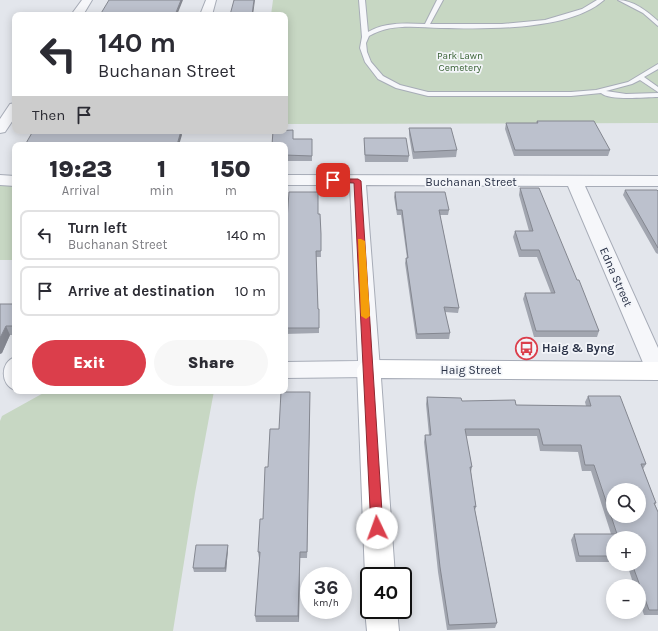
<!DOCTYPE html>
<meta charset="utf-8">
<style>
:root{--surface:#fff;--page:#f7f7f7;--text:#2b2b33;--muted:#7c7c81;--line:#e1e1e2;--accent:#db3e4b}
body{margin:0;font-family:Karla,sans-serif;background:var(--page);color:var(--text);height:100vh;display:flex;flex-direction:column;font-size:15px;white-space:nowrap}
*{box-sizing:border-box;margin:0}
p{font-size:13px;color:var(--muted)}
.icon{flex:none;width:22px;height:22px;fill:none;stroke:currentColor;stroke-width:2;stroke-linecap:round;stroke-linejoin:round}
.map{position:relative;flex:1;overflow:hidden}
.drawer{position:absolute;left:12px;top:142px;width:276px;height:252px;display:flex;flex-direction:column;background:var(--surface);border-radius:8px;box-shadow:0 2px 10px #0003}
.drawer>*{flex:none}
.guide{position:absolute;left:12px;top:12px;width:276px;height:122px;border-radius:8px;box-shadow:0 2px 10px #0003;background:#fff;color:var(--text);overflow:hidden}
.fabs{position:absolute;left:606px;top:483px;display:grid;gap:8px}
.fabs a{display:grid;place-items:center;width:40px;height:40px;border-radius:50%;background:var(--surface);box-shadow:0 2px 10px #0003;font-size:20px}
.speed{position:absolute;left:300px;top:567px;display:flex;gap:8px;font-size:20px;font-weight:700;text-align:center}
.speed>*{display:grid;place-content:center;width:52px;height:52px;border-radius:50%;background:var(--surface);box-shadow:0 2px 10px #0003;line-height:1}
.speed small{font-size:10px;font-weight:400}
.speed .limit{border:2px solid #111;border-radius:6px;background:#fff;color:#111}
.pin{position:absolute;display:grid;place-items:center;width:34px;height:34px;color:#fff;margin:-17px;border-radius:8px;box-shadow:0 2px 6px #0006}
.me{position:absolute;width:44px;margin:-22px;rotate:357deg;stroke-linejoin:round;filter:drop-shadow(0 0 3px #0008)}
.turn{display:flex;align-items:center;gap:14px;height:84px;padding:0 20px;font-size:18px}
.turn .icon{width:52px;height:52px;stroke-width:2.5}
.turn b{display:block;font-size:28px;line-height:34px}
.then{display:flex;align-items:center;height:38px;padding:0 20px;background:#0003;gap:8px;font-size:15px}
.eta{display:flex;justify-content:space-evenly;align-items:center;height:68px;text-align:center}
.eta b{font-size:24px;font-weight:800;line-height:28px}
.cta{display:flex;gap:8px;margin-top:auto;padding:8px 20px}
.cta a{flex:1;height:46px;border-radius:24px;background:var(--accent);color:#fff;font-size:16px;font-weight:800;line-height:46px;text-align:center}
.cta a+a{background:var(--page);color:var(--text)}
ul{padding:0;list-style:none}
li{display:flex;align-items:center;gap:12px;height:50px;margin:0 8px 6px;padding:0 12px;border:2px solid var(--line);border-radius:8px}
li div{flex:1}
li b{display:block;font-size:15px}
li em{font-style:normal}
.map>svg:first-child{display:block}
</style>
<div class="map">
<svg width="658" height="631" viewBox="0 0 658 631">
<rect width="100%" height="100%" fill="#e3e6ec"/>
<!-- green -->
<path fill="#c7d7c3" d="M273 0H658V123L285 124V15H271Z
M0 179 15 180V260H0Z
M47 391H214L195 493 173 631H0V421L2 416Z"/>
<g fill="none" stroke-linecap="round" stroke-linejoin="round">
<defs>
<path id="lane" d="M359 0H365L368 32C384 22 406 23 425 24L437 0H443L430 24H502L545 20 582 9 597 0H604C569 31 486 29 441 28 417 27 391 23 369 36L366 43 367 52 371 62 383 76 400 85 428 92H571L596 90 628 82 658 64V69L644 77 658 87V92L640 80 632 84 606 91 626 94 658 93V97C645 97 609 101 601 93L571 96H428L396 88 378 79 365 62 360 48 362 37Z
M618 0C633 0 647 11 658 21V26L643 13Z
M15 357V390C0 385 0 362 15 357Z"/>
<path id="street" d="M82 0H92L83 15H71Z
M206 0H216L212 15H200Z
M15 103V117L5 132 0 133V119L10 104Z
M0 175 15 176V186L0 185Z
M285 175 658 176V186H585L658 348V380L650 378 647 372 568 186 366 185 380 369 377 375 369 377 285 378V362L358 361 350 185H285Z"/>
<path id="secondary" d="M369 360 658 362V380L381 378 395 576H369V586L365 576 357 369 361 363Z
M369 601V610H397L399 631H367L365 610Z"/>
</defs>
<!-- lane casing -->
<use href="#lane" stroke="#a7acb7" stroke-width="2"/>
<!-- street casing -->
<use href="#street" stroke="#a7acb7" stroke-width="2"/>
<!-- secondary casing -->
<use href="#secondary" stroke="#a7acb7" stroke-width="2"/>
<!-- lane -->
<use href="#lane" fill="#f6f7fa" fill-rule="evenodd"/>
<!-- street -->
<use href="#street" fill="#f6f7fa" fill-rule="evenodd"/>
<!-- secondary -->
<use href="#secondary" fill="#fff" fill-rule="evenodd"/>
</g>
<!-- wall -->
<path fill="#a2a6b0" d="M537 121 610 150 608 156H514L505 129 506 123H536Z
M409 128 457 150 456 157 413 159 409 135Z
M364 138 409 156 408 162H365L364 145Z
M293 139H312V161H285V145Z
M520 188 577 280 599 331 597 337H534L523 299 525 293H551L537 257H519L513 237 515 231H529L519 195Z
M625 190 658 191V254L656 253 623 195Z
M395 192 449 210 448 215H440L459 308 458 313 445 312 450 333 449 339H416L405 263 406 258H407L401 215H397L394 197Z
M318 214H320L321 257H316L318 309H319V333L285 334V234H286Z
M0 304H15V335H10L2 353 0 354Z
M310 392 307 558H300L299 622H256L255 616 260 558H259L258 552 263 519 268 467Z
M588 396 646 464 643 469 656 503 655 504 658 512V615H644L639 600V586H634L627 564H639L613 538V562H576L571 540 574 534H611L591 471H582L578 452 540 451 537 436H466L472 467 471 472 476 507 475 510 497 623 495 628 447 630 438 572 424 442 425 435H429L426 404 427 397 462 401 516 405 586 406 585 402Z
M228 545V549L226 572H194L193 568Z"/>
<!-- shaded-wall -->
<path fill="#848790" d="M181 0H183L177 15H175Z
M254 0H255L253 15H252Z
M181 131 182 135 179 145H177Z
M6 326 10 335 2 353 0 354V338Z
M310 392V399L307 558V552Z
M228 545V549L226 572 225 568Z
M300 552V558L299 622 298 616Z"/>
<!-- building -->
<path fill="#bcc1cd" stroke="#848790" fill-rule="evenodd" d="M109 0H181L175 15H100Z
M234 0H254L252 15H230Z
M537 121H594L610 150H515L506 123H538Z
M409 128H451L457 150 414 152Z
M293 130V139H312V156L285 155V145H272L273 131Z
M33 131H181L177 145H25Z
M364 138H406L409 156 365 155Z
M520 188H539L577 280H579L599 331H536L525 293H555L539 250H521L515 231H533Z
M625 190H657L658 191V248Z
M289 192H318V214H320L321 234V251H316L318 309H319V328H285V234H286Z
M395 192H445L449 210H439L459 308 444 307 450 333 417 334 406 258H408L402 210H397Z
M0 304H15V324L14 326H6L0 338Z
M281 392H310L307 552H300L298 616H255L260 552H258L260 519H263L265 467H268L270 429H279Z
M588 396H620L646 464H641L656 503H654L658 512V610H649L632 564H639V538H613V556H579L574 534H617L594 465H585L581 445H543L539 429H465L472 467H470L476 507 474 506 497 623 449 625 440 567 425 435H431L427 397 461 398 462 401 515 400 516 405 591 406ZM613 490H639V516H613Z
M196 545H228L225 568H193Z"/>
<!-- route -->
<path fill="#db3e4b" stroke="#8e2831" d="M330 179H358L361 181 383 528 381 532 377 534 373 532 371 528 354 183 333 182H330Z"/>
<!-- slow -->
<path fill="#f59e0b" d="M358 239H361L365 241 370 316 366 319 361 316Z"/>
<!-- icons -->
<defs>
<symbol id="bus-ring" viewBox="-11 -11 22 22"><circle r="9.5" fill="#f3f5f9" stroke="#db3e4b" stroke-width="1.5"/><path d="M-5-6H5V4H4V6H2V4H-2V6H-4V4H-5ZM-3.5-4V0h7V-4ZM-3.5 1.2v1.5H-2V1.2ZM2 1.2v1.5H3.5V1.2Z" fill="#db3e4b"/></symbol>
</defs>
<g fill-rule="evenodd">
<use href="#bus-ring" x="514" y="336" width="25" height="25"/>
</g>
<g text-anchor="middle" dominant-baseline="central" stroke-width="3.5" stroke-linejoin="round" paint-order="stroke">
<!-- far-park labels -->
<g font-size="10" fill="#3a6335" stroke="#f3f5f9">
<text x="460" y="56">Park Lawn<tspan x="460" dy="12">Cemetery</tspan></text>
</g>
<!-- street labels -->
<g font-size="12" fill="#293146" stroke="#f3f5f9">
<text x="471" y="182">Buchanan Street</text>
<text transform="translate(616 277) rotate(66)">Edna Street</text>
<text x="471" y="370">Haig Street</text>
</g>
<!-- poi labels -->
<g font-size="12" font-weight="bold" fill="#293146" stroke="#f3f5f9" text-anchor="start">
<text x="542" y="348">Haig &amp; Byng</text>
</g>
</g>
</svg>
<div class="fabs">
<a><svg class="icon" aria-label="search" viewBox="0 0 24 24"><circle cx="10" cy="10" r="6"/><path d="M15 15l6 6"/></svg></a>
<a>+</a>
<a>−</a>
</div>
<div class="speed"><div>36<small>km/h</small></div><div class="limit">40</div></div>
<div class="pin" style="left:333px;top:180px;background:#d93025"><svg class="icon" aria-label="arrive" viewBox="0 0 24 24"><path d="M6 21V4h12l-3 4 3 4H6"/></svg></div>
<svg class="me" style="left:377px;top:528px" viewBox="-20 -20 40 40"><circle r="19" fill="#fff"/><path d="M0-13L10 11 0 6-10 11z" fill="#db3e4b"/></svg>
<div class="guide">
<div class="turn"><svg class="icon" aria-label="left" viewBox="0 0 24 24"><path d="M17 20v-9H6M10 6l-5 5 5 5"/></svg><div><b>140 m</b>Buchanan Street</div></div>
<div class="then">Then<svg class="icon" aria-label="arrive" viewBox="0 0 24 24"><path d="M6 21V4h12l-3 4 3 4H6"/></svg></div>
</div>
<section class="drawer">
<div class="eta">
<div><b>19:23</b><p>Arrival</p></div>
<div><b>1</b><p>min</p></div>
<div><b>150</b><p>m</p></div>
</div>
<ul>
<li><svg class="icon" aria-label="left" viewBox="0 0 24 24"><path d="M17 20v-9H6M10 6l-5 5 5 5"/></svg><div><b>Turn left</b><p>Buchanan Street</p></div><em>140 m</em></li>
<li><svg class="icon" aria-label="arrive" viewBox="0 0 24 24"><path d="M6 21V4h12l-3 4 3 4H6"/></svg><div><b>Arrive at destination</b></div><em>10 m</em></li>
</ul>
<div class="cta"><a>Exit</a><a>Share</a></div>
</section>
</div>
